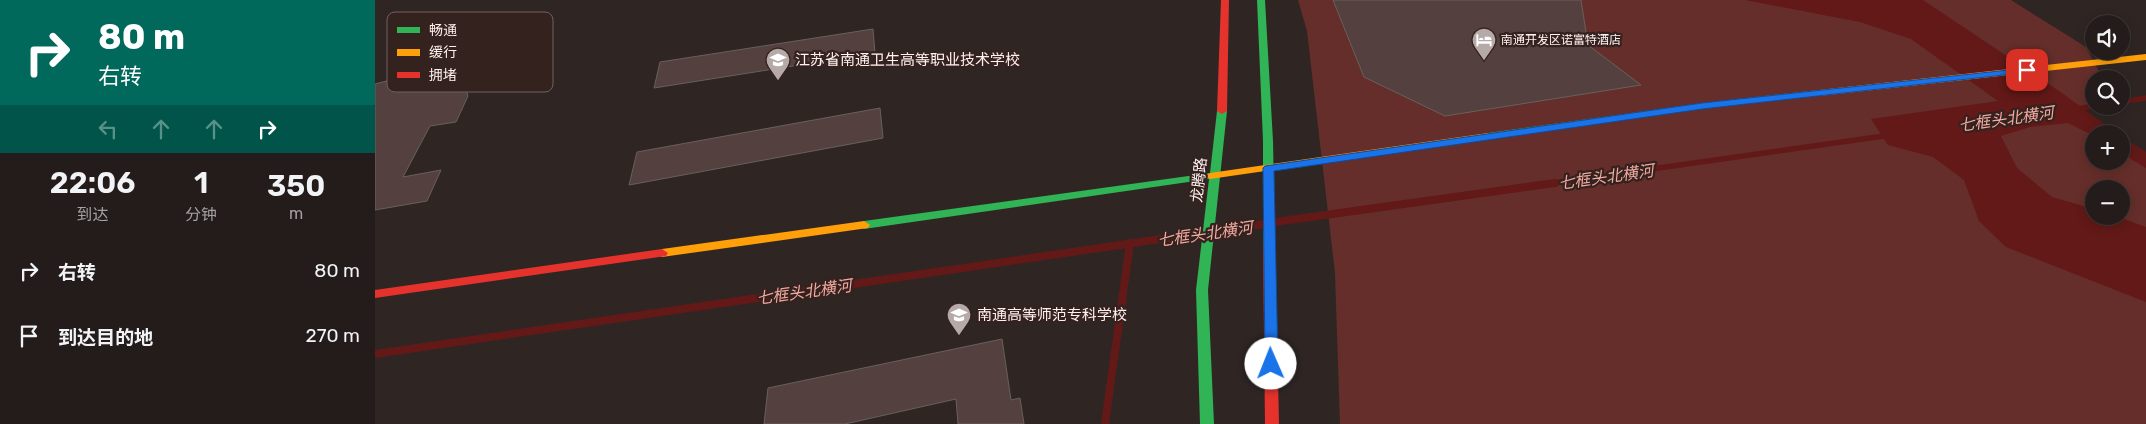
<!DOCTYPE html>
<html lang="zh">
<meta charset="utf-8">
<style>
:root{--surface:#231c1b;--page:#2f2928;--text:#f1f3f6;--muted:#a3a1a3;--line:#403a3a}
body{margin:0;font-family:Rubik,"Noto Sans SC",sans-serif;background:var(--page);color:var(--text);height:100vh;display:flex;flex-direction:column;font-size:19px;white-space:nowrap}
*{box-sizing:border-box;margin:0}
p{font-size:16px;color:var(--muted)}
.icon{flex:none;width:28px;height:28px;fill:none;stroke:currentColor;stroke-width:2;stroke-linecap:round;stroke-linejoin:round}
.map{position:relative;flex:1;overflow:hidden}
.drawer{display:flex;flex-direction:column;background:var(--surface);width:375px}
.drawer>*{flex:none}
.hud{background:#00695c;color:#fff;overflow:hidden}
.tools{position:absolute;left:1710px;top:15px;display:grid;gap:10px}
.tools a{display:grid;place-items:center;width:45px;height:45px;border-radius:50%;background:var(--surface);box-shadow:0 2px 12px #0003,0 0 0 1px var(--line);font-size:25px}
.pin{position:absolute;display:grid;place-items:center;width:42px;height:42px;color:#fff;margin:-21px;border-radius:10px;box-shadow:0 2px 8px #0006}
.me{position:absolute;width:55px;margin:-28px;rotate:359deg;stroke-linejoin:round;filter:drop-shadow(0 0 4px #0008)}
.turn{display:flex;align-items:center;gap:18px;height:105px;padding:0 15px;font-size:22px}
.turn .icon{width:65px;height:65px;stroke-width:2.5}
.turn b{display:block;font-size:35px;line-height:42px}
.lanes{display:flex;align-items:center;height:48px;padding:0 15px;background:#0003;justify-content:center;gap:25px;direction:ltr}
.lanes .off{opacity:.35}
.eta{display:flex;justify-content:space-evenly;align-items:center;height:85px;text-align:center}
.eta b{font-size:30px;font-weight:600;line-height:35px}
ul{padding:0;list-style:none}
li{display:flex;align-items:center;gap:15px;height:65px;padding:0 15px}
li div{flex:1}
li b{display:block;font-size:19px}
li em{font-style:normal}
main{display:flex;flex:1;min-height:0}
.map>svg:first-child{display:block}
</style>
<main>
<section class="drawer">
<div class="hud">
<div class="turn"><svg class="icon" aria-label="right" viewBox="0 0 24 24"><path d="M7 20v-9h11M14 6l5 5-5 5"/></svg><div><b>80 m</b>右转</div></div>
<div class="lanes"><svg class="icon off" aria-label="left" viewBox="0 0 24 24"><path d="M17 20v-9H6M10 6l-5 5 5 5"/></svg><svg class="icon off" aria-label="ahead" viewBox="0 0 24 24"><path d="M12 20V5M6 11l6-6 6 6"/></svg><svg class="icon off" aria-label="ahead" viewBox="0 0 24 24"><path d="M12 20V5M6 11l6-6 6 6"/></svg><svg class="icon" aria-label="right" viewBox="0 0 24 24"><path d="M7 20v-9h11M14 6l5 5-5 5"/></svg></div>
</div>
<div class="eta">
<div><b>22:06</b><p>到达</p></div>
<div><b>1</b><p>分钟</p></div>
<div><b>350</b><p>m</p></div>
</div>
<ul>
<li><svg class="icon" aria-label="right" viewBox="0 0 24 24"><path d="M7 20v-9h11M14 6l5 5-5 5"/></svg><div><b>右转</b></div><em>80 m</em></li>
<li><svg class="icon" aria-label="arrive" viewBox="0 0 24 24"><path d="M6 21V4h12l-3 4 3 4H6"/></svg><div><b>到达目的地</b></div><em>270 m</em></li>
</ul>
</section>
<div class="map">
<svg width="1771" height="424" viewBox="0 0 1771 424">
<rect width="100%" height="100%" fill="#2f2624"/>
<!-- green -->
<path fill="#652e2a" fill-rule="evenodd" d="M923 0H1636L1711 47 1728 79H1719V106L1701 109 1719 134V161H1746V141L1771 158V424H965L960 273 932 31ZM1719 189H1746V216H1719Z"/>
<!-- water -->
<path fill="#621917" d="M1370 0H1548L1687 93 1743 134H1719V136L1693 123 1655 127 1626 136 1642 168 1677 197 1719 209V216H1741L1771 227V302L1631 247 1604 221 1589 180 1558 157 1513 145 1496 119 1623 101 1536 39 1485 22Z
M1746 136 1771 152V168L1746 153Z"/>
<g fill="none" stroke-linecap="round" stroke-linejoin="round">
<!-- stream-far1 -->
<path stroke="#621917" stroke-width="5.5" d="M1746 102 1771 98
M1697 110 1719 106
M1171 184 1516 135"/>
<!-- stream -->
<path stroke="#621917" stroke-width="8" d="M900 222 1180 183
M838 231 889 224
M0 354 827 233
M730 424 755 243"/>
</g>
<!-- building -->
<path fill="#54403e" stroke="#68605e" d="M958 0H1206L1213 45 1266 85 1070 116 989 77Z
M498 29 500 53 279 88 285 62Z
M74 72 87 77 93 96 81 122 55 126 28 177 66 170 52 201 0 210V84L42 73Z
M505 108 508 138 254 185 262 152Z
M627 339 636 400 645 398 649 424H583L581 399 470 424H389L393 388Z"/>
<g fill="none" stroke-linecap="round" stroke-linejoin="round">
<!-- fast -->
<path fill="#30b455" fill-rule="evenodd" d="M882 0H890L898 141 900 245 894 249 888 245V141Z
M1444 90 1449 93 1447 95 1327 109 1113 139 1108 136 1113 133 1327 103Z
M847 108 852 111 833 290 839 424H825L821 290 834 179 489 229 483 225 489 221 835 173 842 111Z"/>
<!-- slow -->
<path fill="#ff9f0a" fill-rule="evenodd" d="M1771 54V60L1444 96 1439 93 1444 90Z
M1113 133 1117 134 1118 136 1117 138 835 179 830 176 835 173Z
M489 221 495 225 493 228 287 257 281 253 287 249Z"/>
<!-- jam -->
<path fill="#e5322d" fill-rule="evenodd" d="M846 0H854L852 111 847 114 842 111Z
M894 241 900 245 904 424H890L888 245Z
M287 249 293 253 291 256 0 298V290Z"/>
</g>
<!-- route -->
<path fill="#1a73e8" stroke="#114b97" d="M1652 68H1655V72L1327 109 899 171 903 364 901 368H892L890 364 888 168 890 166 1327 103Z"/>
<!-- icons -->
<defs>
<symbol id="hotel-pin" viewBox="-11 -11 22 30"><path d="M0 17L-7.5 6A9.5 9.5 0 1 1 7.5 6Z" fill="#b6aaa9" stroke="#34221f"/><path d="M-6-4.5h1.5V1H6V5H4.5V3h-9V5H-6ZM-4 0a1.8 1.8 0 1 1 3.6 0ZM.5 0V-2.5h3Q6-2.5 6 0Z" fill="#fff"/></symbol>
<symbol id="school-pin" viewBox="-11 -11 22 30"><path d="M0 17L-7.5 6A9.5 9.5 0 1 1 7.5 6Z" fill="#b6aaa9" stroke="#34221f"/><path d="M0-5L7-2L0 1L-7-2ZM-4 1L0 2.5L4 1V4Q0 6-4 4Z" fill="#fff"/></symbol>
</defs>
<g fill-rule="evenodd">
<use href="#hotel-pin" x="1095" y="26" width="28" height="38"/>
<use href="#school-pin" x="389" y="46" width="28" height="38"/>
<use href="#school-pin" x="570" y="301" width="28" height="38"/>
</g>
<g text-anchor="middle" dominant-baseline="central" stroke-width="4.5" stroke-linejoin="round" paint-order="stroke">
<!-- far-poi labels -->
<g font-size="12" fill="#fff1f0" stroke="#34221f" text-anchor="start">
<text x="1126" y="40">南通开发区诺富特酒店</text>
</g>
<!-- poi labels -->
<g font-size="15" fill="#fff1f0" stroke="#34221f" text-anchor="start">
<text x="420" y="60">江苏省南通卫生高等职业技术学校</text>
<text x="602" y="315">南通高等师范专科学校</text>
</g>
<!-- street labels -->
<g font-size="15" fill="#fff1f0" stroke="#34221f">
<text transform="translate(824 180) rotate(-84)">龙腾路</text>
</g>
<!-- water labels -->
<g font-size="16" font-style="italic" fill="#f2aba2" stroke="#34221f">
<text transform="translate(1631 119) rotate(-8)">七框头北横河</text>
<text transform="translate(1231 177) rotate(-8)">七框头北横河</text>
<text transform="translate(830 234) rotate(-8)">七框头北横河</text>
<text transform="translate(429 292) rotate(-8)">七框头北横河</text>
</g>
</g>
<!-- legend -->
<rect x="12" y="12" width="166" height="80" rx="8" fill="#34221f" stroke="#71605e" stroke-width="1"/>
<rect x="22" y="27" width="23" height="6" fill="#30b455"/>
<rect x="22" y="49" width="23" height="7" fill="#ff9f0a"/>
<rect x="22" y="72" width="23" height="6" fill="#e5322d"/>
<g font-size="14" fill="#fff1f0">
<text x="54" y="35">畅通</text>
<text x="54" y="57">缓行</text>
<text x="54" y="80">拥堵</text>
</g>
</svg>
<div class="tools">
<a><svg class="icon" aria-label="sound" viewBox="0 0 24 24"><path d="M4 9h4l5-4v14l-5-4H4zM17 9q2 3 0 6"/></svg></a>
<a><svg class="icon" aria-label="search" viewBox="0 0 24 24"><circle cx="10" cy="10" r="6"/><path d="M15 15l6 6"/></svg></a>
<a>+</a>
<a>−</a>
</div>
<div class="pin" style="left:1652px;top:70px;background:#d93025"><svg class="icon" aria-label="arrive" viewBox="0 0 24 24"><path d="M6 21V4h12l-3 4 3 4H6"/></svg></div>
<svg class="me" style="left:896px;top:364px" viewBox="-20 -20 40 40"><circle r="19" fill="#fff"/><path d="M0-13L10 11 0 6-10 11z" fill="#1a73e8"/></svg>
</div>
</main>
